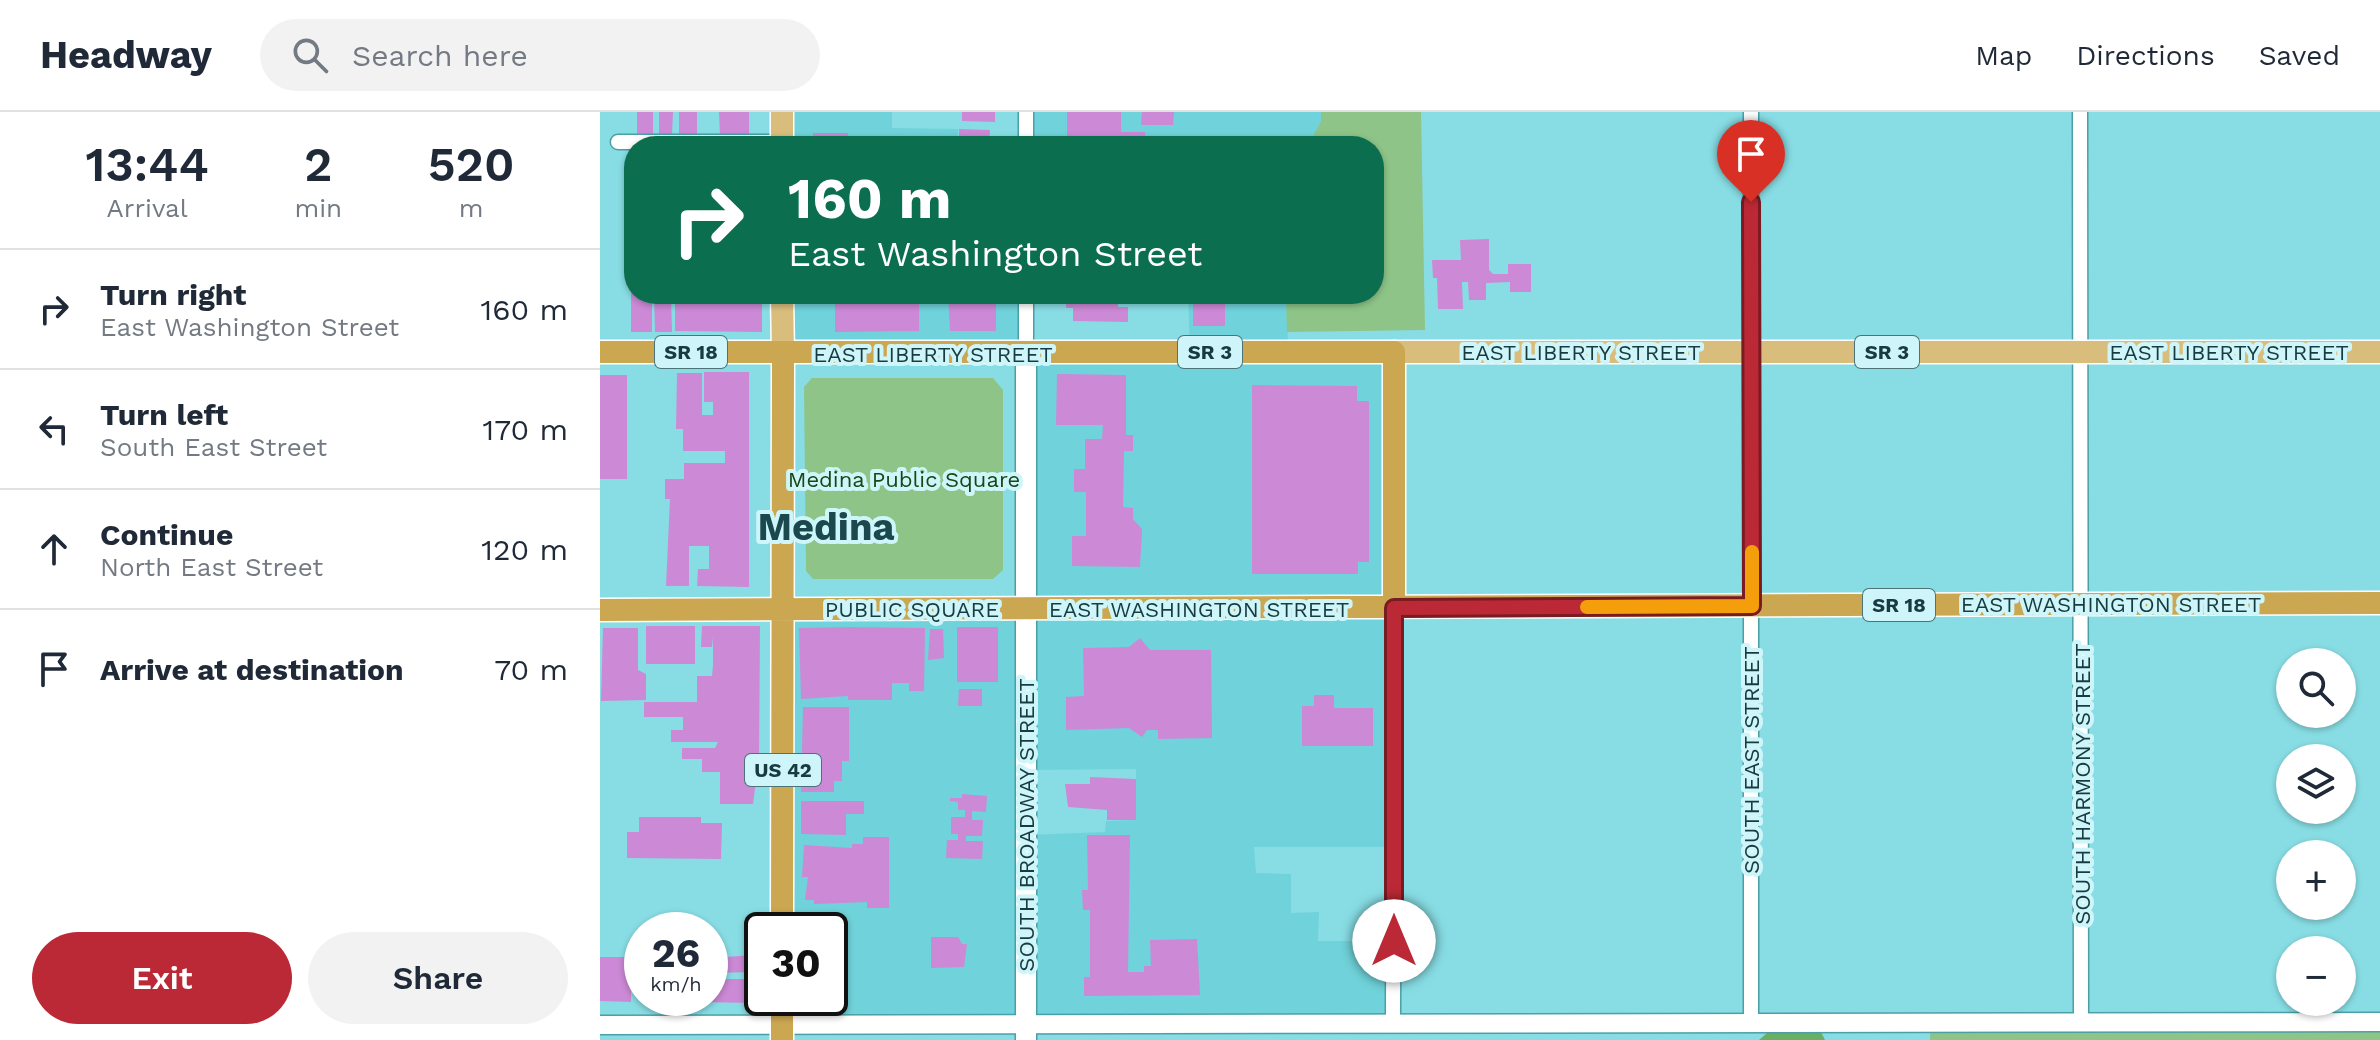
<!DOCTYPE html>
<meta charset="utf-8">
<style>
:root{--surface:#fff;--page:#f2f2f3;--text:#1f2937;--muted:#747a83;--line:#e0e1e3;--accent:#ba2935}
body{margin:0;font-family:"Work Sans",sans-serif;background:var(--page);color:var(--text);height:100vh;display:flex;flex-direction:column;font-size:30px;white-space:nowrap}
*{box-sizing:border-box;margin:0}
p{font-size:26px;color:var(--muted)}
.icon{flex:none;width:44px;height:44px;fill:none;stroke:currentColor;stroke-width:2;stroke-linecap:round;stroke-linejoin:round}
.map{position:relative;flex:1;overflow:hidden}
.sheet{display:flex;flex-direction:column;background:var(--surface);width:600px}
.sheet>*{flex:none}
.guide{position:absolute;left:24px;top:24px;width:760px;height:168px;border-radius:32px;box-shadow:0 2px 6px #0004;background:#0b6e4f;color:#fff;overflow:hidden}
.fabs{position:absolute;left:1676px;top:536px;display:grid;gap:16px}
.fabs a{display:grid;place-items:center;width:80px;height:80px;border-radius:50%;background:var(--surface);box-shadow:0 2px 6px #0004;font-size:40px}
.speed{position:absolute;left:24px;top:800px;display:flex;gap:16px;font-size:40px;font-weight:700;text-align:center}
.speed>*{display:grid;place-content:center;width:104px;height:104px;border-radius:50%;background:var(--surface);box-shadow:0 2px 6px #0004;line-height:1}
.speed small{font-size:20px;font-weight:400}
.speed .limit{border:4px solid #111;border-radius:12px;background:#fff;color:#111}
.pin{position:absolute;display:grid;place-items:center;width:68px;height:68px;color:#fff;margin:-82px -34px;border-radius:50% 50% 50% 0;rotate:-45deg;box-shadow:0 0 8px #0007}
.pin .icon{rotate:45deg}
.me{position:absolute;width:88px;margin:-44px;rotate:0deg;stroke-linejoin:round;filter:drop-shadow(0 0 6px #0008)}
.turn{display:flex;align-items:center;gap:28px;height:168px;padding:0 32px;font-size:36px}
.turn .icon{width:104px;height:104px;stroke-width:2.5}
.turn b{display:block;font-size:56px;line-height:68px}
.eta{display:flex;justify-content:space-evenly;align-items:center;height:136px;text-align:center}
.eta b{font-size:48px;font-weight:600;line-height:56px}
.button{display:flex;gap:16px;margin-top:auto;padding:16px 32px}
.button a{flex:1;height:92px;border-radius:48px;background:var(--accent);color:#fff;font-size:32px;font-weight:600;line-height:92px;text-align:center}
.button a+a{background:var(--page);color:var(--text)}
ul{padding:0;list-style:none}
li{display:flex;align-items:center;gap:24px;height:120px;padding:0 32px;border-top:2px solid var(--line)}
li div{flex:1}
li b{display:block;font-size:30px}
li em{font-style:normal}
header{display:flex;align-items:center;gap:48px;box-sizing:border-box;height:112px;padding:0 40px;background:var(--surface);border-bottom:2px solid var(--line)}
header strong{font-size:38px}
nav{display:flex;gap:44px;margin-inline-start:auto;font-size:28px}
.search{width:560px;height:72px;background:var(--page);display:flex;align-items:center;gap:20px;box-sizing:border-box;padding:0 28px;border-radius:44px;color:var(--muted);font-size:30px}
main{display:flex;flex:1;min-height:0}
.map>svg:first-child{display:block}
</style>
<header>
<strong>Headway</strong>
<div class="search"><svg class="icon" aria-label="search" viewBox="0 0 24 24"><circle cx="10" cy="10" r="6"/><path d="M15 15l6 6"/></svg>Search here</div>
<nav><a>Map</a><a>Directions</a><a>Saved</a></nav>
</header>
<main>
<section class="sheet">
<div class="eta">
<div><b>13:44</b><p>Arrival</p></div>
<div><b>2</b><p>min</p></div>
<div><b>520</b><p>m</p></div>
</div>
<ul>
<li><svg class="icon" aria-label="right" viewBox="0 0 24 24"><path d="M7 20v-9h11M14 6l5 5-5 5"/></svg><div><b>Turn right</b><p>East Washington Street</p></div><em>160 m</em></li>
<li><svg class="icon" aria-label="left" viewBox="0 0 24 24"><path d="M17 20v-9H6M10 6l-5 5 5 5"/></svg><div><b>Turn left</b><p>South East Street</p></div><em>170 m</em></li>
<li><svg class="icon" aria-label="ahead" viewBox="0 0 24 24"><path d="M12 20V5M6 11l6-6 6 6"/></svg><div><b>Continue</b><p>North East Street</p></div><em>120 m</em></li>
<li><svg class="icon" aria-label="arrive" viewBox="0 0 24 24"><path d="M6 21V4h12l-3 4 3 4H6"/></svg><div><b>Arrive at destination</b></div><em>70 m</em></li>
</ul>
<div class="button"><a>Exit</a><a>Share</a></div>
</section>
<div class="map">
<svg width="1780" height="928" viewBox="0 0 1780 928">
<rect width="100%" height="100%" fill="#88dde4"/>
<!-- built -->
<path fill="#70d2da" fill-rule="evenodd" d="M182 0H292V16L358 17V34H182Z
M426 0H721V9L710 34H426Z
M182 182H426V241L590 240 588 182H687L688 240H794V735H654L656 761 691 762V801L719 800 718 829H794L793 912 182 913V886H230V818H182V497L426 498V242H183ZM536 657V708L506 709 505 720 426 723 427 658Z"/>
<!-- green -->
<path fill="#8ec488" d="M721 0H821L825 218 687 220 686 182H774V34H708L721 9Z
M212 266H393L403 278V458L393 467H213L206 459 204 275Z
M1780 918V928H1330V920Z"/>
<!-- forest -->
<path fill="#6ab064" d="M1221 920 1225 928H1159L1167 921Z"/>
<!-- building -->
<path fill="#cc89d6" d="M37 0H53V22H37Z
M59 0H73L72 23H59Z
M79 0H97V24L79 23Z
M119 0H149V23L120 24Z
M362 0H395V10L362 9Z
M467 0H521V20H545V34H467Z
M542 0H574L573 13H541Z
M359 17 390 18 389 34 359 30Z
M213 21H248V34H213Z
M25 68H34V84L25 83Z
M889 127V158L893 162H908V152H931V180H910V170L886 171V188H869L868 170H862L863 197H838L837 166H833L832 148H861L860 128Z
M31 152H34V182H52V220H31Z
M54 182H71L72 220H55Z
M75 182H162V220L75 219Z
M235 182H319V219L235 220Z
M348 182H396V219H350Z
M466 182H528V186H518V195H528V210L473 209V196H466Z
M593 182H625V214H593Z
M104 260H149V475L97 474 98 457H109V434H89V474H66L70 387H65V367H84V351H125V339H83V317H76L77 261H102V303H113V290H104Z
M457 262 526 263V323H533V339H524L523 395 533 396V407L542 417 540 455 472 454V424H486V380H474V357H485V327H502L503 313H456Z
M0 263H27V367H0Z
M652 273 757 274V289H769V450H758V462H652Z
M297 367a8 8 0 1 1 16 0a8 8 0 1 1-16 0Z
M46 514H95V552H46Z
M102 514H160L159 647 153 692H120V660H102V647H82V636H115L118 630H71V618H83V605H44V590H97V564H112L113 553V525L112 535H101Z
M250 515 325 516 324 579H309V571H292V588H248V584L201 587 199 516Z
M357 515H398V570H357Z
M3 516H38V558L46 562V588L1 589Z
M330 517H343L344 546 328 548Z
M540 526 550 538H611L612 626 558 627V618H547L542 625 529 616 466 618V585L484 584 483 536 529 535Z
M359 577H382V594H358Z
M714 583H734V596H773V634H702V594H714Z
M203 595H249V649H242V669H234V680H201Z
M490 665 536 667V708H507V698L468 695 465 672H490Z
M362 682 387 684 386 700 372 699V708H383L382 724H366V729H383L382 747 346 746 347 728H358V722H351V705H365V698H358V690L350 689V686H362Z
M201 689H264V702H246V723L201 722Z
M39 705H101V711H122L121 747 27 746V720H39Z
M487 723H530L528 860H544V854H551L550 828 597 827 600 883 484 884V865H490V798H483L482 778H488Z
M263 725H289V796H267V790L214 792V788H205L208 765H202L204 733 252 736V732H263Z
M331 825H358L362 832H367L364 855 331 856Z
M154 843V860L111 861V846Z
M0 845H31V890L0 889Z
M110 867H158V891L94 890V886H110Z"/>
<g fill="none" stroke-linecap="round" stroke-linejoin="round">
<defs>
<path id="minor" d="M1480 0 1481 911
M18 30H182
M426 34V0
M426 242V182
M793 912 794 496
M1151 912V0"/>
<path id="tertiary" d="M0 913 1780 910"/>
<path id="secondary" d="M426 242V928"/>
<path id="primary" d="M182 34V0
M182 182 183 242
M794 240H1780"/>
<path id="trunk" d="M0 240H794V496
M0 498 1780 491
M182 818 183 242
M182 928V886"/>
</defs>
<!-- minor casing -->
<use href="#minor" stroke="#49a0a7" stroke-width="17"/>
<!-- tertiary casing -->
<use href="#tertiary" stroke="#49a0a7" stroke-width="21"/>
<!-- secondary casing -->
<use href="#secondary" stroke="#49a0a7" stroke-width="23"/>
<!-- primary casing -->
<use href="#primary" stroke="#fff" stroke-width="25"/>
<!-- trunk casing -->
<use href="#trunk" stroke="#fff" stroke-width="25"/>
<!-- minor -->
<use href="#minor" stroke="#fff" stroke-width="14"/>
<!-- tertiary -->
<use href="#tertiary" stroke="#fff" stroke-width="18"/>
<!-- secondary -->
<use href="#secondary" stroke="#fff" stroke-width="20"/>
<!-- primary -->
<use href="#primary" stroke="#d9bd7d" stroke-width="22"/>
<!-- trunk -->
<use href="#trunk" stroke="#cca752" stroke-width="22"/>
</g>
<g fill="none" stroke-linecap="round" stroke-linejoin="round">
<defs>
<path id="route" d="M794 829V496L1152 494 1151 90"/>
</defs>
<!-- route casing -->
<use href="#route" stroke="#791b22" stroke-width="20"/>
<!-- route -->
<use href="#route" stroke="#ba2935" stroke-width="14"/>
<!-- slow -->
<path stroke="#f59e0b" stroke-width="14" d="M987 495 1152 494V440"/>
</g>
<g text-anchor="middle" dominant-baseline="central" stroke-width="8" stroke-linejoin="round" paint-order="stroke">
<!-- shield labels -->
<g fill="#cef6fa" stroke="#4e7376" stroke-width="2">
<rect x="55" y="224" width="72" height="32" rx="6"/>
<rect x="578" y="224" width="64" height="32" rx="6"/>
<rect x="1255" y="224" width="64" height="32" rx="6"/>
<rect x="1263" y="477" width="72" height="32" rx="6"/>
<rect x="145" y="642" width="76" height="32" rx="6"/>
</g>
<g font-size="20" font-weight="bold" fill="#173b3e">
<text x="91" y="240">SR 18</text>
<text x="610" y="240">SR 3</text>
<text x="1287" y="240">SR 3</text>
<text x="1299" y="493">SR 18</text>
<text x="183" y="658">US 42</text>
</g>
<!-- street labels -->
<g font-size="22" fill="#173b3e" stroke="#cef6fa">
<text x="981" y="240">EAST LIBERTY STREET</text>
<text x="1629" y="240">EAST LIBERTY STREET</text>
<text x="333" y="242">EAST LIBERTY STREET</text>
<text x="1511" y="492">EAST WASHINGTON STREET</text>
<text x="312" y="497">PUBLIC SQUARE</text>
<text x="599" y="497">EAST WASHINGTON STREET</text>
<text transform="translate(1151 648) rotate(-90)">SOUTH EAST STREET</text>
<text transform="translate(1482 672) rotate(-90)">SOUTH HARMONY STREET</text>
<text transform="translate(426 713) rotate(-90)">SOUTH BROADWAY STREET</text>
</g>
<!-- park labels -->
<g font-size="22" fill="#174714" stroke="#cef6fa">
<text x="304" y="367">Medina Public Square</text>
</g>
<!-- town labels -->
<g font-size="38" font-weight="bold" fill="#1a484c" stroke="#cef6fa">
<text x="226" y="415">Medina</text>
</g>
</g>
</svg>
<div class="fabs">
<a><svg class="icon" aria-label="search" viewBox="0 0 24 24"><circle cx="10" cy="10" r="6"/><path d="M15 15l6 6"/></svg></a>
<a><svg class="icon" aria-label="layers" viewBox="0 0 24 24"><path d="M12 4l9 5-9 5-9-5zM3 14l9 5 9-5"/></svg></a>
<a>+</a>
<a>−</a>
</div>
<div class="speed"><div>26<small>km/h</small></div><div class="limit">30</div></div>
<div class="pin" style="left:1151px;top:90px;background:#d93025"><svg class="icon" aria-label="arrive" viewBox="0 0 24 24"><path d="M6 21V4h12l-3 4 3 4H6"/></svg></div>
<svg class="me" style="left:794px;top:829px" viewBox="-20 -20 40 40"><circle r="19" fill="#fff"/><path d="M0-13L10 11 0 6-10 11z" fill="#ba2935"/></svg>
<div class="guide">
<div class="turn"><svg class="icon" aria-label="right" viewBox="0 0 24 24"><path d="M7 20v-9h11M14 6l5 5-5 5"/></svg><div><b>160 m</b>East Washington Street</div></div>
</div>
</div>
</main>
